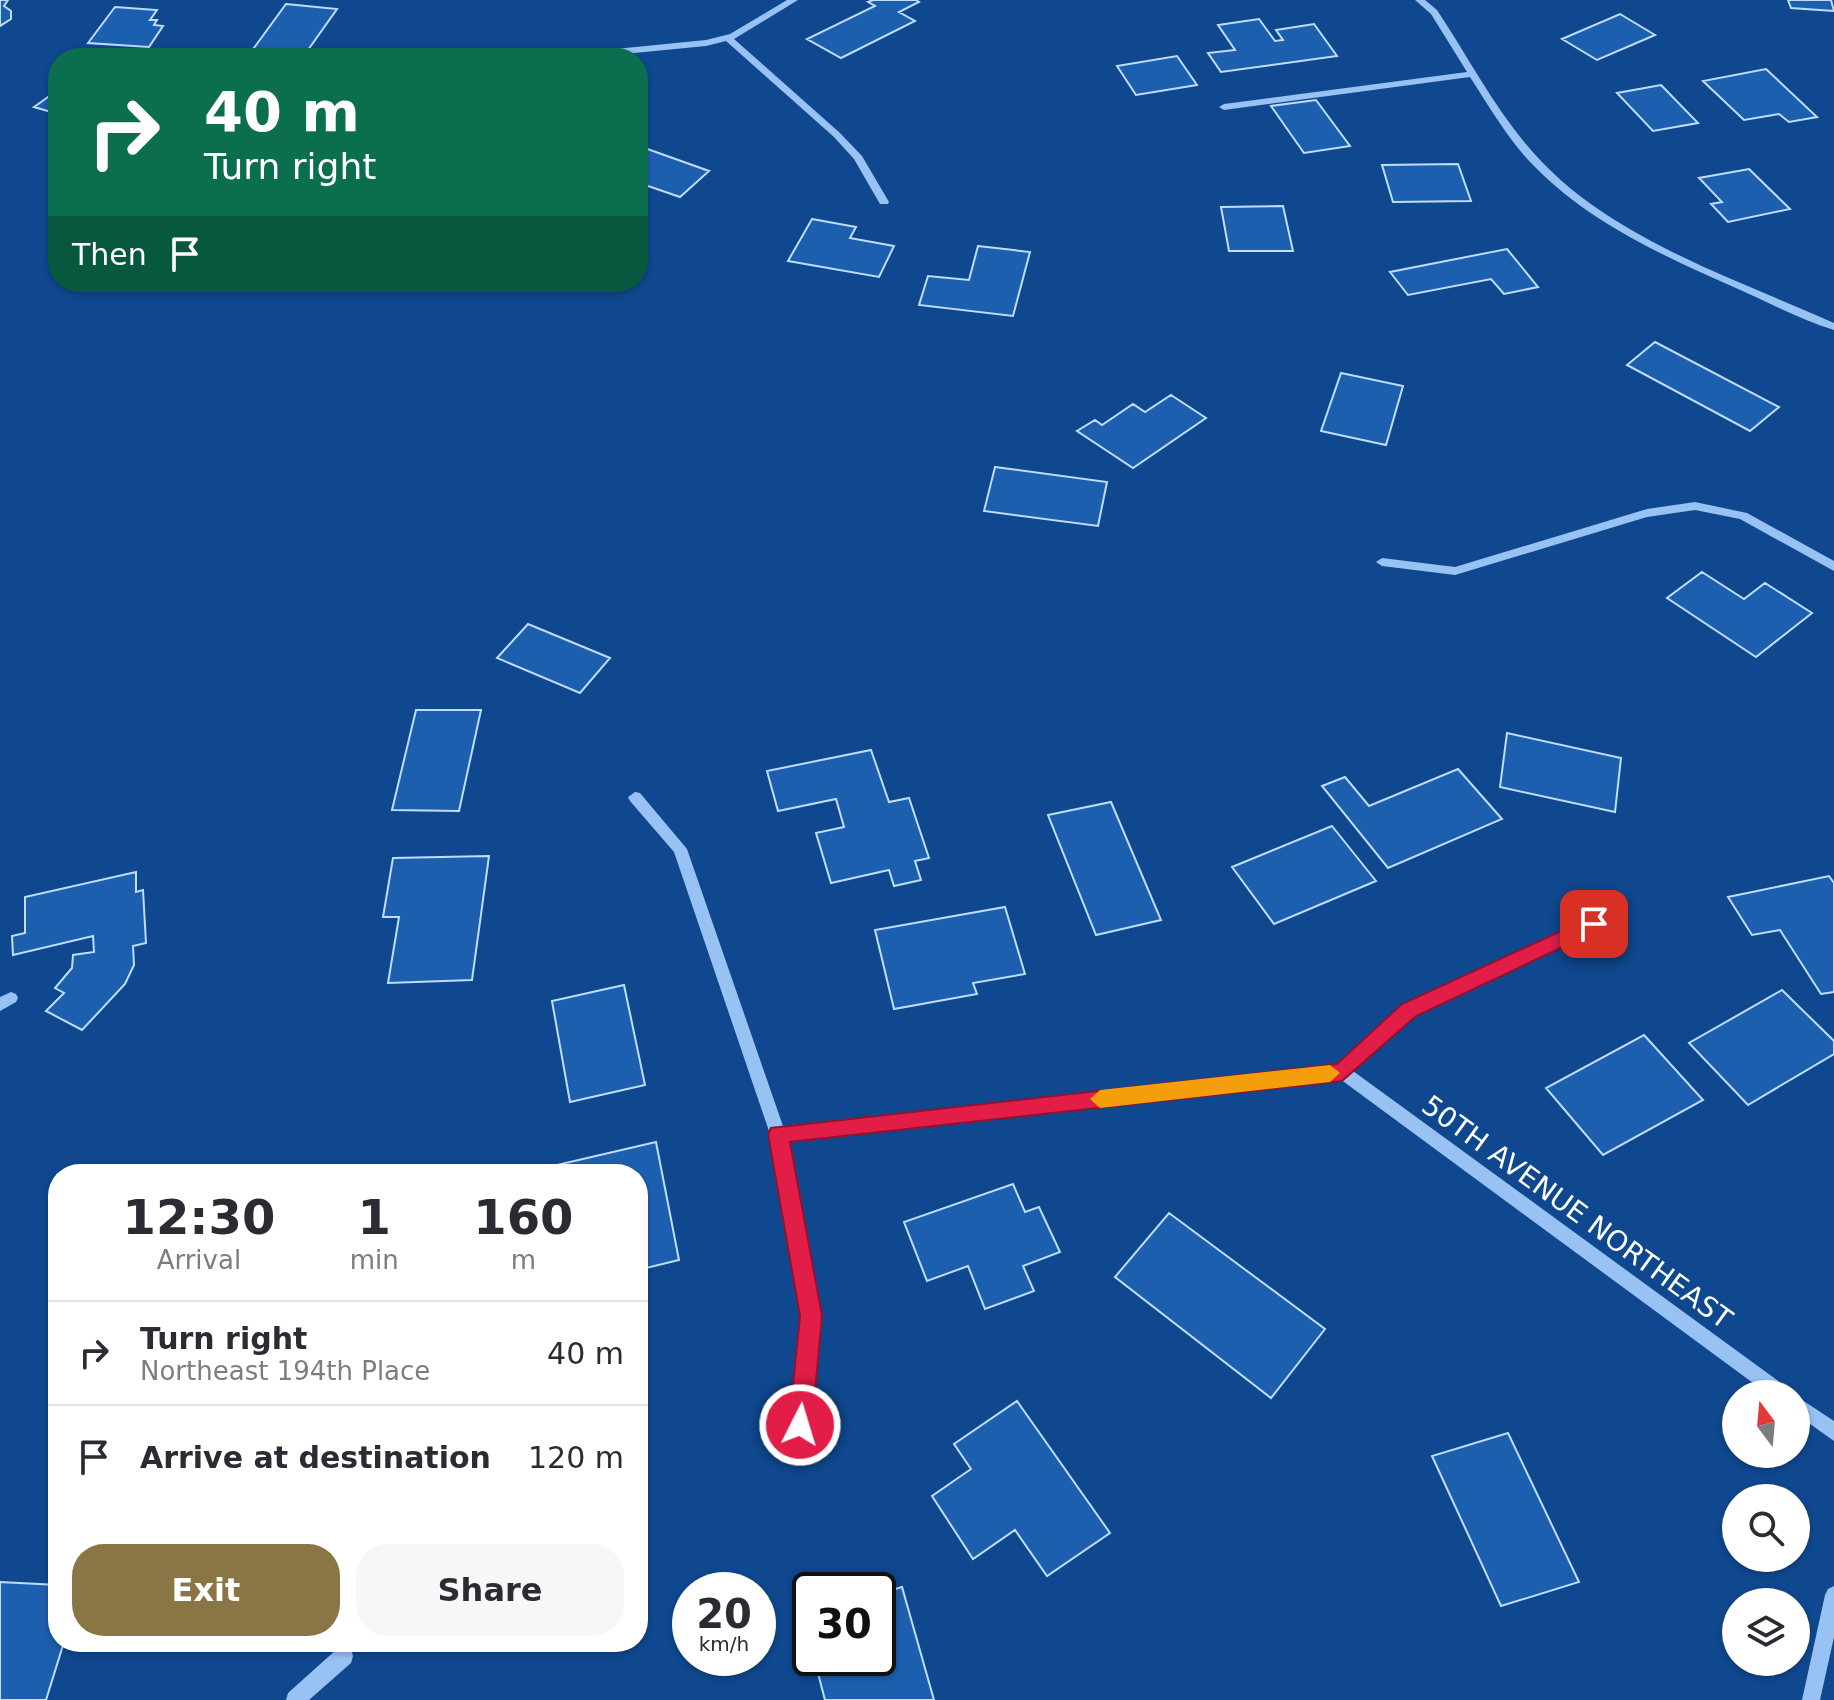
<!DOCTYPE html>
<style>
:root{--surface:#fff;--page:#f7f7f7;--text:#2b2b33;--muted:#7c7c81;--line:#e1e1e2;--accent:#8a7545}
body{margin:0;font-family:"DejaVu Sans",sans-serif;background:var(--page);color:var(--text);height:100vh;display:flex;flex-direction:column;font-size:30px;white-space:nowrap}
*{box-sizing:border-box;margin:0}
p{font-size:26px;color:var(--muted)}
.icon{flex:none;width:44px;height:44px;fill:none;stroke:currentColor;stroke-width:2;stroke-linecap:round;stroke-linejoin:round}
.map{position:relative;flex:1;overflow:hidden}
.panel{position:absolute;left:48px;top:1164px;width:600px;height:488px;display:flex;flex-direction:column;background:var(--surface);border-radius:32px;box-shadow:0 2px 6px #0004}
.panel>*{flex:none}
.guide{position:absolute;left:48px;top:48px;width:600px;height:244px;border-radius:32px;box-shadow:0 2px 6px #0004;background:#0b6e4f;color:#fff;overflow:hidden}
.needle{width:52px;rotate:344deg}
.fabs{position:absolute;left:1722px;top:1380px;display:grid;gap:16px}
.fabs a{display:grid;place-items:center;width:88px;height:88px;border-radius:50%;background:var(--surface);box-shadow:0 2px 6px #0004;font-size:40px}
.speed{position:absolute;left:672px;top:1572px;display:flex;gap:16px;font-size:40px;font-weight:700;text-align:center}
.speed>*{display:grid;place-content:center;width:104px;height:104px;border-radius:50%;background:var(--surface);box-shadow:0 2px 6px #0004;line-height:1}
.speed small{font-size:20px;font-weight:400}
.speed .limit{border:4px solid #111;border-radius:12px;background:#fff;color:#111}
.pin{position:absolute;display:grid;place-items:center;width:68px;height:68px;color:#fff;margin:-34px;border-radius:16px;box-shadow:0 4px 12px #0006}
.me{position:absolute;width:88px;margin:-44px;rotate:5deg;stroke-linejoin:round;filter:drop-shadow(0 0 6px #0008)}
.turn{display:flex;align-items:center;gap:28px;height:168px;padding:0 24px;font-size:36px}
.turn .icon{width:104px;height:104px;stroke-width:2.5}
.turn b{display:block;font-size:56px;line-height:68px}
.then{display:flex;align-items:center;height:76px;padding:0 24px;background:#0003;gap:16px;font-size:30px}
.eta{display:flex;justify-content:space-evenly;align-items:center;height:136px;text-align:center}
.eta b{font-size:48px;font-weight:700;line-height:56px}
.action{display:flex;gap:16px;margin-top:auto;padding:16px 24px}
.action a{flex:1;height:92px;border-radius:32px;background:var(--accent);color:#fff;font-size:32px;font-weight:700;line-height:92px;text-align:center}
.action a+a{background:var(--page);color:var(--text)}
ul{padding:0;list-style:none}
li{display:flex;align-items:center;gap:24px;height:104px;padding:0 24px;border-top:2px solid var(--line)}
li div{flex:1}
li b{display:block;font-size:30px}
li em{font-style:normal}
.map>svg:first-child{display:block}
</style>
<div class="map">
<svg width="1834" height="1700" viewBox="0 0 1834 1700">
<rect width="100%" height="100%" fill="#0f488f"/>
<!-- building -->
<path fill="#1d5faf" stroke="#c0dcfe" stroke-width="2" d="M0 0H8L4 6 11 11V19L0 26Z
M873 0H916L919 2 899 12 915 21 841 58 807 39 875 6 868 2Z
M1788 0H1831L1834 11 1791 8Z
M286 4 337 9 303 57 251 52Z
M115 7 157 10 150 20H157L154 25 163 26 149 47 88 43Z
M1620 14 1655 35 1597 60 1562 39Z
M1259 19 1275 41 1283 40 1276 30 1314 24 1337 56 1221 72 1208 53 1235 50 1218 25Z
M1177 56 1197 85 1136 95 1117 66Z
M1766 69 1817 117 1789 122 1779 114 1744 120 1703 81Z
M1661 85 1698 123 1653 131 1617 93Z
M58 90V114L34 107Z
M1316 100 1350 146 1304 153 1271 106Z
M639 146 709 171 680 197 651 187 638 183Z
M1458 164 1471 201 1393 202 1382 165Z
M1749 169 1790 209 1728 222 1711 204 1722 202 1699 178Z
M1283 206 1293 251H1229L1221 207Z
M812 219 856 227 850 238 894 246 879 277 788 261Z
M978 246 1030 252 1013 316 919 305 928 276 969 280Z
M1507 249 1538 287 1504 294 1491 279 1408 295 1390 272Z
M1655 342 1779 407 1750 431 1627 365Z
M1341 373 1403 386 1386 445 1321 431Z
M1171 395 1206 418 1133 468 1077 431 1095 420 1102 425 1133 404 1145 412Z
M995 467 1107 482 1098 526 984 511Z
M1702 572 1744 599 1765 583 1812 613 1756 657 1667 598Z
M528 624 610 658 580 693 497 658Z
M416 710H481L459 811 392 810Z
M1507 733 1621 758 1615 812 1500 787Z
M871 750 889 802 909 798 929 858 915 861 921 880 894 886 889 870 831 883 816 833 844 827 836 799 778 811 767 771Z
M1458 769 1502 819 1388 868 1322 786 1345 777 1369 806Z
M1111 802 1161 920 1096 935 1048 815Z
M1332 826 1376 881 1274 924 1232 867Z
M489 856 472 980 388 983 399 917H383L393 858Z
M136 872V892L143 890 146 943 133 946 134 965 125 984 82 1030 46 1011 64 993 55 988 72 968 73 955 94 952 93 936 13 955 12 936 25 933V897Z
M1829 876 1834 883V992L1821 994 1780 930 1752 935 1728 897Z
M1005 907 1025 974 973 983 977 994 894 1009 875 930Z
M624 985 645 1085 570 1102 552 1001Z
M1782 990 1834 1041V1054L1748 1105 1689 1043Z
M1644 1035 1703 1100 1603 1155 1546 1088Z
M656 1142 679 1260 638 1270V1174H559L557 1165Z
M1013 1184 1025 1212 1039 1207 1060 1252 1023 1266 1034 1291 985 1309 968 1266 927 1281 904 1222Z
M1169 1213 1325 1329 1271 1398 1115 1277Z
M1017 1401 1110 1533 1047 1576 1015 1530 973 1559 932 1496 971 1469 954 1444Z
M1508 1433 1579 1582 1501 1606 1432 1456Z
M0 1582 58 1585V1642H64L46 1700H0Z
M902 1587 934 1700H825L814 1658H878V1594Z"/>
<g fill="none" stroke-linecap="round" stroke-linejoin="round">
<!-- minor -->
<path fill="#98c2f3" fill-rule="evenodd" d="M787 0H798L734 39 840 133 862 156 889 202 888 204H880L854 159 834 137 726 41 706 46 583 58H550L555 55 706 40 730 34Z
M1415 0H1425L1437 10C1471 61 1498 116 1541 161 1616 240 1736 279 1834 323V330C1801 320 1770 303 1738 289 1666 257 1591 224 1535 167 1509 141 1490 108 1470 77L1224 110 1219 107 1224 104 1467 72 1431 14Z
M1695 502 1747 513 1834 561V571L1740 519 1695 510 1647 517 1455 575 1382 566 1376 562 1382 558 1455 567 1647 509Z
M635 792 640 793 687 849 783 1126 1338 1066 1404 1006 1589 920H1599L1601 924 1599 928 1414 1014 1353 1071 1788 1388 1791 1394H1768L1340 1079 787 1140 819 1316 809 1425 806 1431 800 1434 794 1431 791 1425 803 1316 770 1134 674 852 630 801 628 797Z
M11 992 16 994 18 998 16 1002 0 1011V997Z
M1796 1396 1834 1421V1441L1796 1414Z
M1834 1586V1637L1820 1700H1802L1825 1595 1828 1589Z
M344 1647 351 1649 353 1656 351 1663 309 1700H286L288 1693 337 1649Z"/>
</g>
<!-- route -->
<path fill="#e11d48" stroke="#92132f" stroke-width="2" d="M1594 916 1601 918V929L1416 1016 1342 1081 790 1142 822 1316 812 1425 808 1433 800 1436 792 1433 789 1425 800 1316 768 1134 771 1128 1337 1064 1402 1004Z"/>
<!-- slow -->
<path fill="#f59e0b" d="M1330 1065 1340 1073 1330 1082 1100 1108 1090 1099 1100 1090Z"/>
<g text-anchor="middle" dominant-baseline="central" stroke-width="8" stroke-linejoin="round" paint-order="stroke">
<!-- street labels -->
<g font-size="28" fill="#fff" stroke="#0f488f">
<text transform="translate(1577 1212) rotate(36)">50TH AVENUE NORTHEAST</text>
</g>
</g>
</svg>
<div class="fabs">
<a><svg class="needle" viewBox="-14 -14 28 28"><path d="M0-13l5 13h-10z" fill="#e53935"/><path d="M0 13l5-13h-10z" fill="#7c7c81"/></svg></a>
<a><svg class="icon" aria-label="search" viewBox="0 0 24 24"><circle cx="10" cy="10" r="6"/><path d="M15 15l6 6"/></svg></a>
<a><svg class="icon" aria-label="layers" viewBox="0 0 24 24"><path d="M12 4l9 5-9 5-9-5zM3 14l9 5 9-5"/></svg></a>
</div>
<div class="speed"><div>20<small>km/h</small></div><div class="limit">30</div></div>
<div class="pin" style="left:1594px;top:924px;background:#d93025"><svg class="icon" aria-label="arrive" viewBox="0 0 24 24"><path d="M6 21V4h12l-3 4 3 4H6"/></svg></div>
<svg class="me" style="left:800px;top:1425px" viewBox="-20 -20 40 40"><circle r="17" fill="#e11d48" stroke="#fff" stroke-width="3"/><path d="M0-11L8 9 0 5-8 9z" fill="#fff"/></svg>
<div class="guide">
<div class="turn"><svg class="icon" aria-label="right" viewBox="0 0 24 24"><path d="M7 20v-9h11M14 6l5 5-5 5"/></svg><div><b>40 m</b>Turn right</div></div>
<div class="then">Then<svg class="icon" aria-label="arrive" viewBox="0 0 24 24"><path d="M6 21V4h12l-3 4 3 4H6"/></svg></div>
</div>
<section class="panel">
<div class="eta">
<div><b>12:30</b><p>Arrival</p></div>
<div><b>1</b><p>min</p></div>
<div><b>160</b><p>m</p></div>
</div>
<ul>
<li><svg class="icon" aria-label="right" viewBox="0 0 24 24"><path d="M7 20v-9h11M14 6l5 5-5 5"/></svg><div><b>Turn right</b><p>Northeast 194th Place</p></div><em>40 m</em></li>
<li><svg class="icon" aria-label="arrive" viewBox="0 0 24 24"><path d="M6 21V4h12l-3 4 3 4H6"/></svg><div><b>Arrive at destination</b></div><em>120 m</em></li>
</ul>
<div class="action"><a>Exit</a><a>Share</a></div>
</section>
</div>
